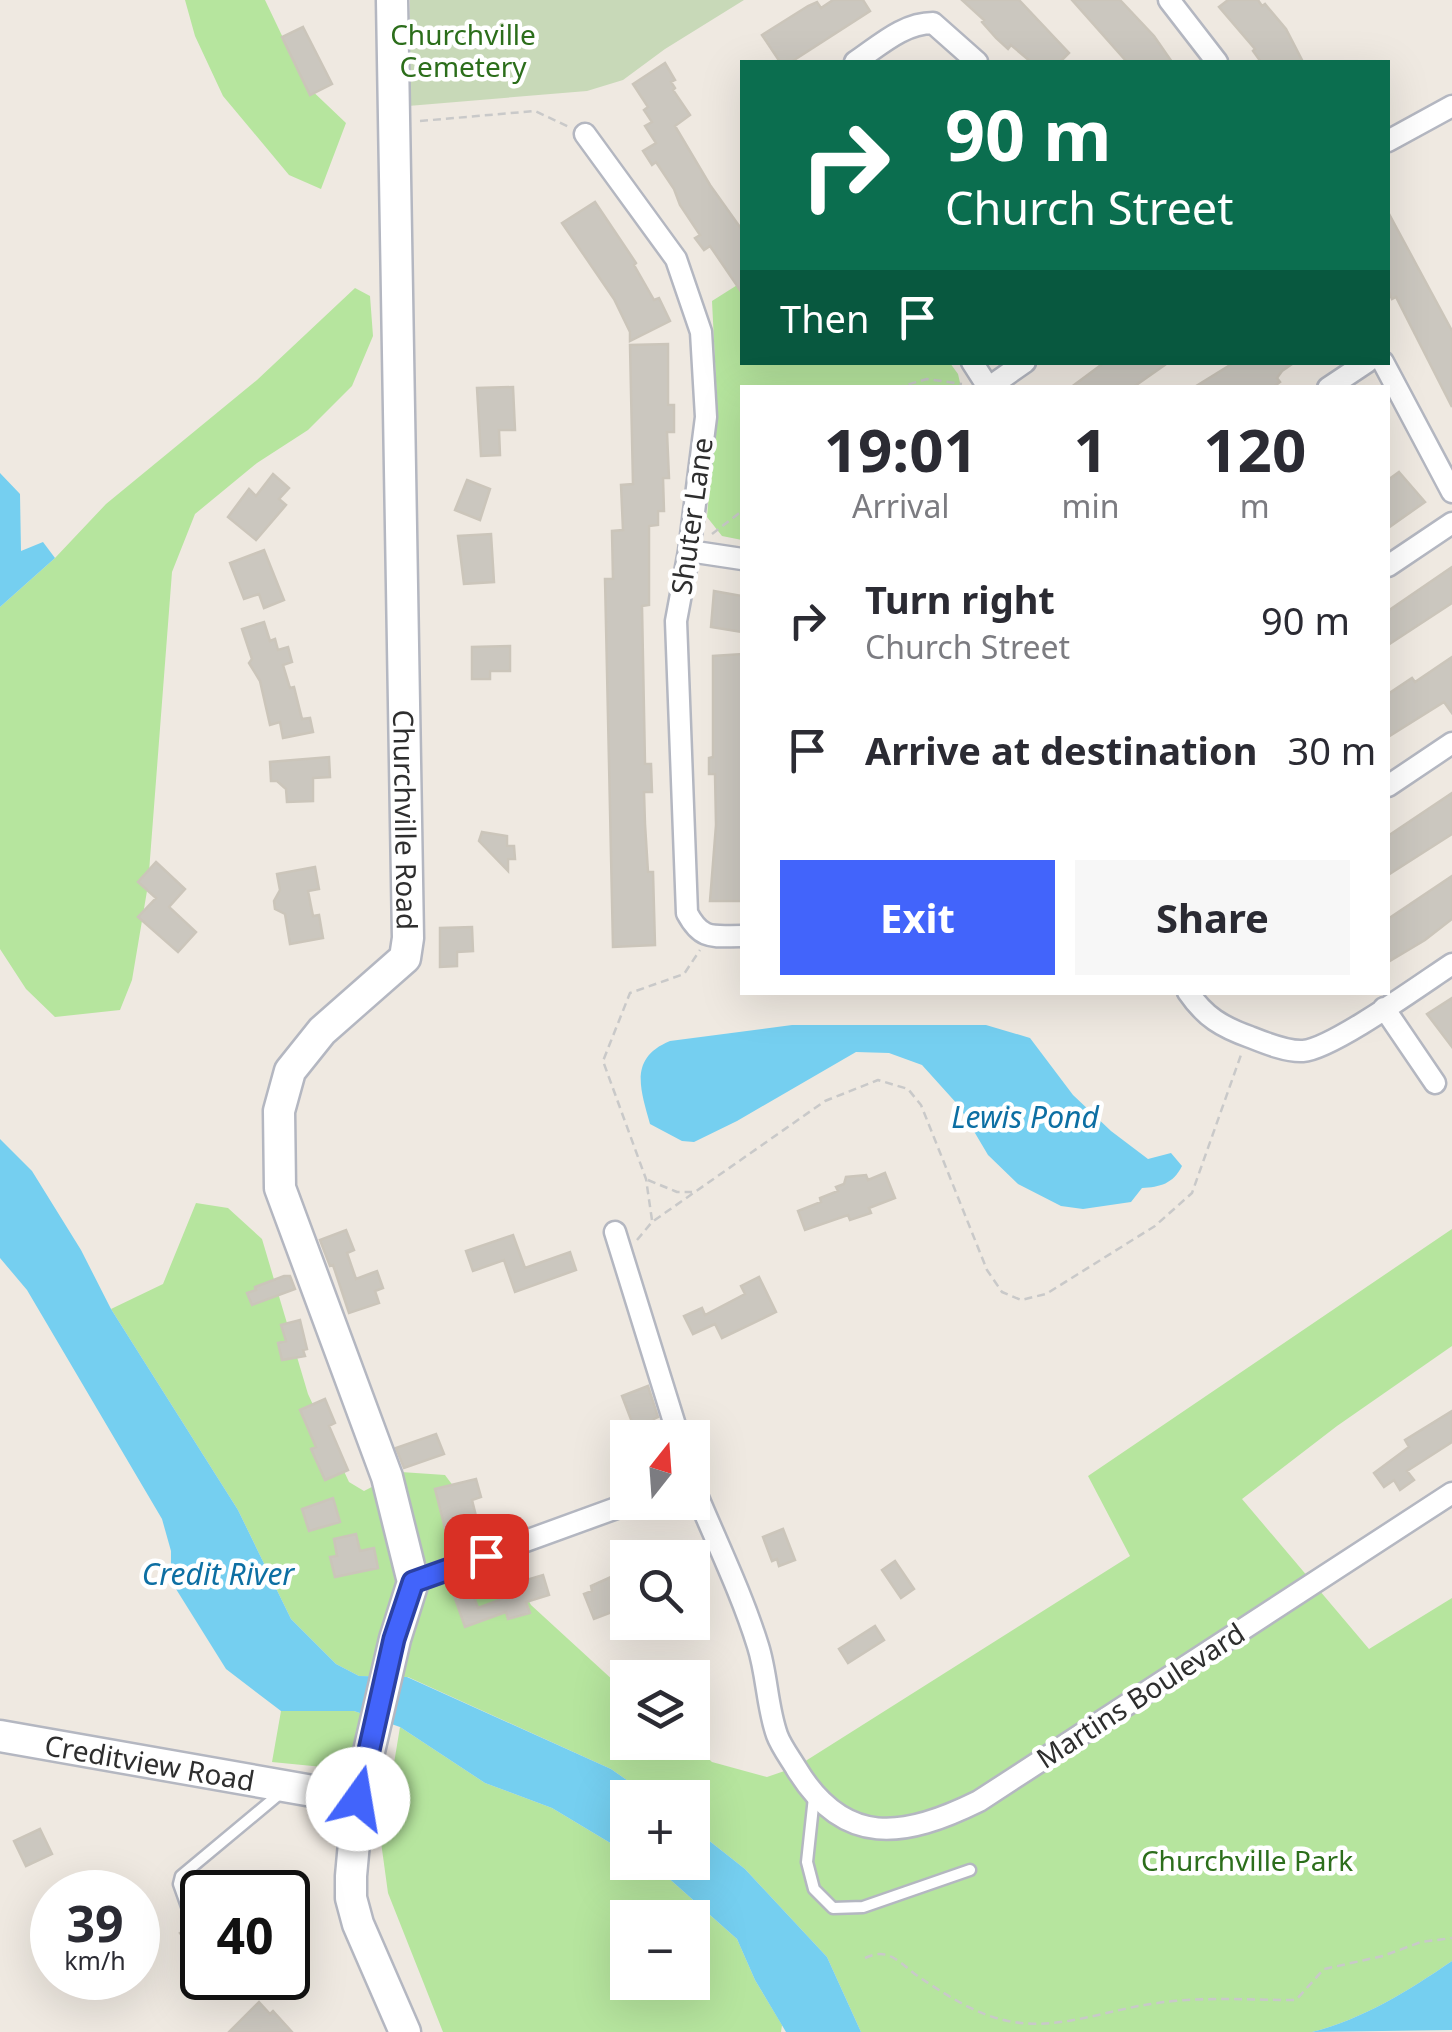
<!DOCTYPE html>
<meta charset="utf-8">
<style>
:root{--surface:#fff;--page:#f7f7f7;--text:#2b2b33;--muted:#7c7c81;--accent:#4264fb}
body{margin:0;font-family:"Noto Sans",sans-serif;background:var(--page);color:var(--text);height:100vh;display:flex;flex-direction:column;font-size:38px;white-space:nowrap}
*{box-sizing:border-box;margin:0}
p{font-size:32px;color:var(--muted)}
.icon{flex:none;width:55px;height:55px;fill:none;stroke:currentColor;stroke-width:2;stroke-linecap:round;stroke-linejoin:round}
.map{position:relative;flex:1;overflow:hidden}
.drawer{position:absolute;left:740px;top:385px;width:650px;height:610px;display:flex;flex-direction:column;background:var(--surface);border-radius:0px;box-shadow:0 10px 40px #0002}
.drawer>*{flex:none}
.hud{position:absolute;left:740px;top:60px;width:650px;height:305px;border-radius:0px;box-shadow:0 10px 40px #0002;background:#0b6e4f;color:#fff;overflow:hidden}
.needle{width:65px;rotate:17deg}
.fabs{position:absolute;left:610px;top:1420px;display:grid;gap:20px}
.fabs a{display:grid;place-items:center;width:100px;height:100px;border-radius:0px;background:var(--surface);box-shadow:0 10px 40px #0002;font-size:50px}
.speed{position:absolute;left:30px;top:1870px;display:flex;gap:20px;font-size:50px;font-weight:700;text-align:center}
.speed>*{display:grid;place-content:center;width:130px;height:130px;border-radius:50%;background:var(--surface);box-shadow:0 10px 40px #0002;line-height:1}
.speed small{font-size:25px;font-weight:400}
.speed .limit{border:5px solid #111;border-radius:15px;background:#fff;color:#111}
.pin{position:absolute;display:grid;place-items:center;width:85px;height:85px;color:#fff;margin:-42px;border-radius:20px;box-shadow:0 5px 15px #0006}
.me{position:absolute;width:110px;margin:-55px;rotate:13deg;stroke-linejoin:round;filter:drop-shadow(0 0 8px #0008)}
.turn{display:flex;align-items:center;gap:35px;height:210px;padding:0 40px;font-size:45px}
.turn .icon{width:130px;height:130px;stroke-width:2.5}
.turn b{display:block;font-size:70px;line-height:85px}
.then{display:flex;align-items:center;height:95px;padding:0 40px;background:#0003;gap:20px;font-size:38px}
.eta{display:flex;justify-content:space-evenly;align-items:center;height:170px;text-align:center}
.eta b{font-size:60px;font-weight:700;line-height:70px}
.primary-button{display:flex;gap:20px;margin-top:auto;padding:20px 40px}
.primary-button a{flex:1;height:115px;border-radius:0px;background:var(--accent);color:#fff;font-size:40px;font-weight:700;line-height:115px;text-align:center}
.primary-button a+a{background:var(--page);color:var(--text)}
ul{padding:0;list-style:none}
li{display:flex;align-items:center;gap:30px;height:130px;padding:0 40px}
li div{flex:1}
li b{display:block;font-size:38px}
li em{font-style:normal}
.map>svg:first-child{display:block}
</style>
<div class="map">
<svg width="1452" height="2032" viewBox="0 0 1452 2032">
<rect width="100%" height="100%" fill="#efe9e1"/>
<!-- green -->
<path fill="#b6e59e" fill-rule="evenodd" d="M185 0H265L305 84 346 123 321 189 289 175 223 96 195 36Z
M742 282V362L950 363 958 374 961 387 742 388V540L722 536 707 517 717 401 712 301Z
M355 288 370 296 373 336 352 386 308 430 257 463 195 514 172 572 148 885 132 980 120 1010 55 1017 26 989 0 949V607L55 558 106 504 257 380Z
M196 1203 228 1208 262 1239 308 1394 349 1482 364 1491 401 1472 445 1475 503 1553 531 1605 627 1693 628 1742 692 1743 712 1762 767 1777 796 1767 1130 1556 1088 1476 1452 1229V1346L1337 1426 1242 1499 1369 1649 1452 1598V1961C1408 1991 1363 2019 1312 2032H861L827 1957 745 1869 693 1828 692 1798 651 1797 611 1769 408 1677 359 1676 336 1664 291 1619 238 1510 111 1309 163 1284Z
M314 1709 354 1711 372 1717 353 1770 272 1762 281 1711Z
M400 1727 485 1783 552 1808 627 1853 628 1862 643 1863 665 1875 737 1939 755 1980 782 2025 781 2032H443L388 1893 381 1842ZM628 1918H692V1982H628Z"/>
<!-- cemetery -->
<path fill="#c8d9b8" d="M410 0H744L665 49 623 80 587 91 408 106Z"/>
<!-- water -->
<path fill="#75cff0" d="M0 473 20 494 21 551 43 542 55 558 0 607Z
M792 1025H986L1030 1038 1073 1095 1111 1131 1148 1159 1171 1153 1182 1166C1173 1184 1160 1187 1142 1188L1131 1202 1083 1209 1061 1206 1018 1184 988 1155 959 1106 922 1065 889 1053 856 1052 737 1121 694 1142 682 1141 650 1124C640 1088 629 1058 670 1041Z
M0 1139 32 1171 81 1250 111 1309 238 1510 291 1619 336 1664 359 1676 407 1677 611 1769 651 1797 628 1798 627 1853 552 1808 485 1783 400 1727 354 1711H281L226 1669 171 1581V1551L162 1519 27 1290 0 1258Z
M693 1828 745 1869 827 1957 861 2032H786L755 1980 737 1939 665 1875 643 1863 692 1862Z
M1452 1961V2030L1312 2032C1363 2019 1408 1991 1452 1961Z"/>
<!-- building -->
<path fill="#cbc7bf" stroke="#cbc5ba" stroke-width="2.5" d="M833 0H863L870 11 791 62H780L762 35 808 6 817 2 821 8Z
M962 0H1019L1069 53 1060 62H1031L1011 45 1008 49 996 38 982 22 984 20Z
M1072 0H1120L1154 36 1172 62H1127Z
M1228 0H1258L1262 6 1265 4 1286 29 1303 62H1261L1253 51 1255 49 1219 7Z
M303 27 332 84 310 95 282 37Z
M665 63 675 80 671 82 675 88 673 90 690 115 675 126 710 185 742 230V293L710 246 704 250 695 238 700 235 680 205 674 189 656 162 652 165 643 151 656 143 645 126 652 122 644 110 648 107 633 84Z
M595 202 636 263 634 265 654 300 659 298 670 321 630 341V332L614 299 562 223Z
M1388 212 1452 331V407L1396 297 1392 299 1388 290Z
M668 344V405H674V432H667L669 478H663L664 511H658V525L649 526V605L642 606 645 764H651L652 792H644L645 824 648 872H653L655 945 613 947 605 579H613L612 531 623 530 621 485 633 484 630 345Z
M1105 362H1169L1132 388H1070Z
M1235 362H1295L1282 371 1277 378 1280 382 1272 388H1193Z
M513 387 515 430H499L500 455 481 456 477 388Z
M1399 472 1425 502 1388 528V480Z
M273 474 289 488 279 499 286 505 256 540 228 517 249 489 256 496Z
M467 480 490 489 480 520 455 510Z
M491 534 494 582 464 584 458 536Z
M264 550 284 600 264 608 259 594 244 599 230 563Z
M1452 567V603L1388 645V611Z
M714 591 742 596V632L711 627Z
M264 622 270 641 275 639 278 650 288 647 292 662 283 665 290 688 294 687 302 719 310 718 313 732 283 738 280 722 270 725 260 681 249 663 252 659 242 629Z
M510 646V671H490V679H472V647Z
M742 654V901H710L716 825 715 774H709V758L713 757V656Z
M1452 657V713L1444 702 1388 737V694L1412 678 1415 682Z
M329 757 330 777 313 778V801L287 802 286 789 277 781H271L270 762Z
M1452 793V834L1388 875V836Z
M482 832 507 836V846H514L515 859H508V871L479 841Z
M156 862 185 889 169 907 196 932 178 952 138 917 156 898 138 882Z
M315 867 319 889 308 891 313 916 319 915 323 938 290 944 285 914 275 909 274 901 280 890 277 874Z
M1452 876V919L1425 940 1388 962V919Z
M472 927 473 951 457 952V966L440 967V928Z
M1452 998V1047L1427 1014Z
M885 1173 895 1198 869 1208 871 1213 850 1220 848 1215 805 1230 798 1211 821 1202 820 1198 838 1191 836 1187 844 1184 846 1177 866 1175 868 1180Z
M346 1230 354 1250 347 1253 356 1279 377 1271 383 1288 375 1291 379 1303 349 1313 333 1265 330 1266 320 1240Z
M513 1235 525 1268 570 1252 576 1270 515 1292 504 1260 473 1271 466 1251Z
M284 1276H290L295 1289 252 1305 247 1293 256 1290 255 1287Z
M759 1277 776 1312 722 1338 715 1324 693 1334 684 1316 702 1308 705 1315 745 1294 741 1286Z
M300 1320 307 1349 303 1350 305 1356 282 1360 278 1343 286 1341 281 1325Z
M648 1386 658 1417 654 1419 657 1427 637 1435 622 1396Z
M325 1399 335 1423 329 1426 348 1470 325 1480 311 1449 316 1447 300 1410Z
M1452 1411V1442L1407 1471 1414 1480 1400 1490 1394 1480 1384 1487 1374 1473 1409 1447 1405 1440Z
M436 1434 444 1454 404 1468 396 1448Z
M476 1479 481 1497 472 1500 480 1532 448 1540 435 1489Z
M333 1498 340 1522 309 1531 302 1509Z
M783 1529 795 1560 779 1566 777 1559 772 1561 763 1537Z
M356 1534 360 1551 374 1548 378 1568 335 1577 330 1557 337 1556 334 1539Z
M895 1561 914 1589 901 1598 882 1570Z
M517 1571 520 1582 543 1575 549 1595 526 1602 530 1613 508 1619 506 1612 465 1627 452 1590 469 1583 478 1608 502 1599 499 1576Z
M611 1577 613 1582 621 1579 628 1594V1606L594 1619 584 1594 592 1591 591 1586Z
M875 1626 884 1640 848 1663 839 1649Z
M40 1829 52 1854 26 1866 14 1841Z
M202 1918V1965L180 1933Z
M259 2002 270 2014 273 2011 292 2032H229Z"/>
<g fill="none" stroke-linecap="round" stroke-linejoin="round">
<defs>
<path id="lane" d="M814 1797 807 1862 814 1889 833 1908 863 1907 970 1870
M189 1912 179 1884 181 1876 283 1791"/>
<path id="street" d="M1169 0 1217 62
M855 62C879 46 903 23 933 23L977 62
M585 134 676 259 701 332 706 417 689 551 676 621 687 913C702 941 713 936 742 936
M1388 141 1452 106
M972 362 988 387
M1383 362 1452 492
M988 388 1025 362
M1328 388 1367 362
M689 551 742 559
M1388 566 1452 523
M1388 786 1452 743
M1188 992C1205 1017 1222 1027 1250 1037 1265 1043 1287 1052 1303 1051 1332 1049 1423 983 1452 964
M1384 1008 1435 1083
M615 1232 679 1438
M692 1483C714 1537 741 1591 758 1646 767 1674 767 1707 777 1735 781 1746 790 1758 796 1768 844 1848 904 1838 979 1801L1452 1493
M413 1582 633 1502"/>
<g id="secondary">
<path id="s1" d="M392 0 408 938 405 958 322 1031 290 1071 279 1111 280 1188 387 1477 413 1582 395 1639 358 1799 351 1876V1898L358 1924 405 2032"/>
<path id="s2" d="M0 1736 358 1799"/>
</g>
</defs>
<!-- lane casing -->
<use href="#lane" stroke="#b4b7c1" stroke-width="15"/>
<!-- street casing -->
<use href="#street" stroke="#b4b7c1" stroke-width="25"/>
<!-- secondary casing -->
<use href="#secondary" stroke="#b4b7c1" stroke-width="35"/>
<!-- path -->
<path stroke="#c9c9c9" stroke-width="2.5" stroke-dasharray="8 5" stroke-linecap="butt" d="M420 121 535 111 569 127
M896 388 927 379 962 384
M712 534 742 511
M648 1180 677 1192H692
M652 1220 646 1179 603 1061 630 993 684 974 700 950
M637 1240 652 1222 825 1101 878 1080 908 1089 921 1105 987 1270 1002 1292 1021 1300 1046 1294 1155 1226 1192 1193 1242 1052
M865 1958C870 1956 875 1954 880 1954 895 1954 907 1969 919 1977 945 1994 976 2015 1008 2021 1057 2031 1103 2011 1151 2004 1200 1996 1247 2000 1296 2000L1324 1969 1383 1956 1421 1942 1452 1938"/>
<!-- lane -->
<use href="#lane" stroke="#fff" stroke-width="10"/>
<!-- street -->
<use href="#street" stroke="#fff" stroke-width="20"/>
<!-- secondary -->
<use href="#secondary" stroke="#fff" stroke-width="30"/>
</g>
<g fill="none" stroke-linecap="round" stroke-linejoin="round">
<defs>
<path id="route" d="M358 1799 394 1639 413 1582 486 1556"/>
</defs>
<!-- route casing -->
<use href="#route" stroke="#2b41a3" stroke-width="25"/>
<!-- route -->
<use href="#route" stroke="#4264fb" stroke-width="18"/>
</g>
<g text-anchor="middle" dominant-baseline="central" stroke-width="9" stroke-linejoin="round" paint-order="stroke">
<!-- park labels -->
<g font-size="28" fill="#2c6e1b" stroke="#fff">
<text x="463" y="34">Churchville<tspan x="463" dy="32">Cemetery</tspan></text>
<text x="1247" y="1860">Churchville Park</text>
</g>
<!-- street labels -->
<g font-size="28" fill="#2e2e2e" stroke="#fff">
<text transform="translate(691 516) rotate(-82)">Shuter Lane</text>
<text stroke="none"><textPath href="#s1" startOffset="820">Churchville Road</textPath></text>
<text transform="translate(1140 1695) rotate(-33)">Martins Boulevard</text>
<text stroke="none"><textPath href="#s2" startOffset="152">Creditview Road</textPath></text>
</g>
<!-- water labels -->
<g font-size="30" font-style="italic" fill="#0d6fa3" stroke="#fff">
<text x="1025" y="1116">Lewis Pond</text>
<text x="218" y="1573">Credit River</text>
</g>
</g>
</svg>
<div class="fabs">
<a><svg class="needle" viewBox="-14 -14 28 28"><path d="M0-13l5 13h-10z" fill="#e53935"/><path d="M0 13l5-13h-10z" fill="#7c7c81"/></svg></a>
<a><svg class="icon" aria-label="search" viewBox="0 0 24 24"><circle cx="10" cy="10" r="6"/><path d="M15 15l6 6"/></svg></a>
<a><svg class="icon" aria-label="layers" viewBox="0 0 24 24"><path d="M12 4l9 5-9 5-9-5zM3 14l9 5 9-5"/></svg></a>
<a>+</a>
<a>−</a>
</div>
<div class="speed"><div>39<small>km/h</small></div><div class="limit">40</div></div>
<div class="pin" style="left:486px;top:1556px;background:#d93025"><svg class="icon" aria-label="arrive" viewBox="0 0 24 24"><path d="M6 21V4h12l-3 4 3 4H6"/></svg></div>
<svg class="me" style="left:358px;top:1799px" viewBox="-20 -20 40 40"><circle r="19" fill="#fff"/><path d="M0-13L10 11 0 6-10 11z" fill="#4264fb"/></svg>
<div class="hud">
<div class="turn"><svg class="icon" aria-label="right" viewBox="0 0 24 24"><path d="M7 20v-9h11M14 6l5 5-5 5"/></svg><div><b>90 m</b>Church Street</div></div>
<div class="then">Then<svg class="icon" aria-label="arrive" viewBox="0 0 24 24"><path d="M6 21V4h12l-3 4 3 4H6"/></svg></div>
</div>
<section class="drawer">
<div class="eta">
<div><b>19:01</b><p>Arrival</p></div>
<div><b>1</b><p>min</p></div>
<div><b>120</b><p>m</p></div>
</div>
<ul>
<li><svg class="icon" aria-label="right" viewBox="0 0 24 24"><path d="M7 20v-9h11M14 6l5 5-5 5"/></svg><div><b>Turn right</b><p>Church Street</p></div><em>90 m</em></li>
<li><svg class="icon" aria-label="arrive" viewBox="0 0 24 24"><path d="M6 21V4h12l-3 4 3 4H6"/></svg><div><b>Arrive at destination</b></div><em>30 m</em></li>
</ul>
<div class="primary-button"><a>Exit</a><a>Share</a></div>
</section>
</div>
